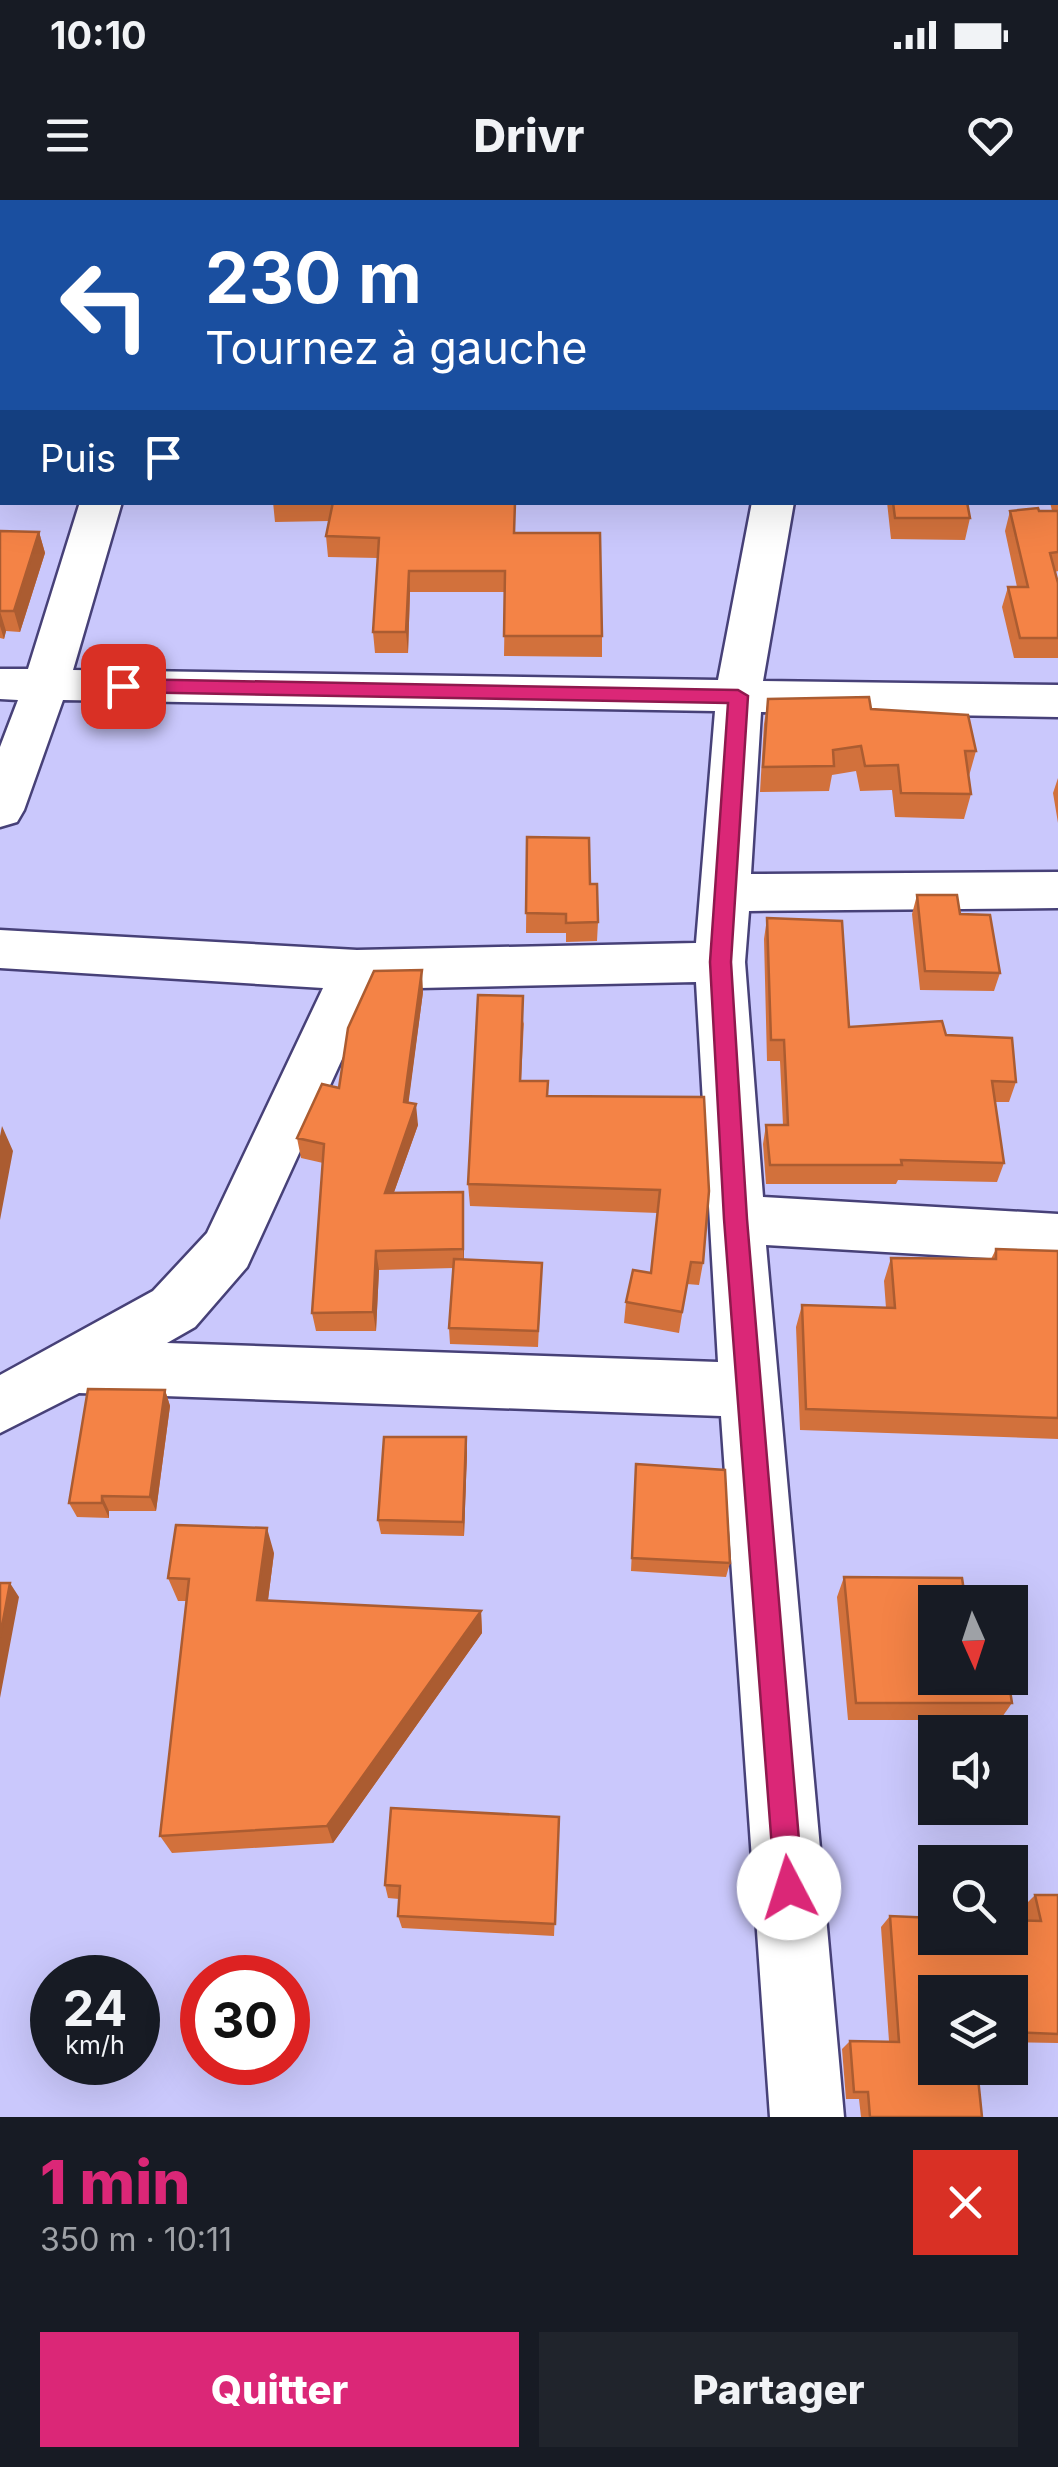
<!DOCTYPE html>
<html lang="fr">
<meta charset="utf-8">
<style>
:root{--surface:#171b24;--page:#20242c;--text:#f1f3f6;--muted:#9ea1a6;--accent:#db2777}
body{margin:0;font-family:Inter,sans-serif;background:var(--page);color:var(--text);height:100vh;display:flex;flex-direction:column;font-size:38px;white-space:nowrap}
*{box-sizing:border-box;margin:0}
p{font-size:32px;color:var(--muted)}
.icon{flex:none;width:55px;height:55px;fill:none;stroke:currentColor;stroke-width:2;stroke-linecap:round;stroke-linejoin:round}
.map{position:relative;height:1917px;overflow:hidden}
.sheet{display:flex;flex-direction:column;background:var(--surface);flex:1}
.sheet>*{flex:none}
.banner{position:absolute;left:0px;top:0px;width:1060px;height:305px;box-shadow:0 10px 40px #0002;background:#1a4fa0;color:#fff;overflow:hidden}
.needle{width:65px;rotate:177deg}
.buttons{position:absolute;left:918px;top:1385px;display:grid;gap:20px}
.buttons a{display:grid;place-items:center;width:110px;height:110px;border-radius:0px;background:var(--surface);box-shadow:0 10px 40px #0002;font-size:50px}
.speed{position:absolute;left:30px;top:1755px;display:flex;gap:20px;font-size:50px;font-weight:700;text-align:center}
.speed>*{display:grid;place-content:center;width:130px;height:130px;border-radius:50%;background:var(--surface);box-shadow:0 10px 40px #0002;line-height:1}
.speed small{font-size:25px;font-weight:400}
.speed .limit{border:15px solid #d22;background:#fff;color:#111}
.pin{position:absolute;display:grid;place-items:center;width:85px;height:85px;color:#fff;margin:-42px;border-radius:20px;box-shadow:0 5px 15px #0006}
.me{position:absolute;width:110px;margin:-55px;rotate:355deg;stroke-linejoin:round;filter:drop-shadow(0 0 8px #0008)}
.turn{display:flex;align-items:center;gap:35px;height:210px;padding:0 40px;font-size:45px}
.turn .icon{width:130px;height:130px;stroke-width:2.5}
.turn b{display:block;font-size:70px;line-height:85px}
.then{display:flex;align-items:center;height:95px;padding:0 40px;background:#0003;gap:20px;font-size:38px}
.round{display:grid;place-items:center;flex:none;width:105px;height:105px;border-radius:0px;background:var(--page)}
.summary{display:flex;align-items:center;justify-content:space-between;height:170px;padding:0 40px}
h1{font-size:60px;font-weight:800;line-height:75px;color:var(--accent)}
.button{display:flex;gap:20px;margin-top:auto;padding:20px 40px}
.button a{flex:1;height:115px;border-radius:0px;background:var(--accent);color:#fff;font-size:40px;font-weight:800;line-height:115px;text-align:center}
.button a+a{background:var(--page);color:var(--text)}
.status{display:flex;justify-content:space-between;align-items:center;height:70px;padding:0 50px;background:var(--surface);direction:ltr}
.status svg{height:28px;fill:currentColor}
header{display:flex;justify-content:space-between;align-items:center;height:130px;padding:0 40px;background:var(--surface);font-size:45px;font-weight:800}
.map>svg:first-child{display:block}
</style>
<div class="status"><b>10:10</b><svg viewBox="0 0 49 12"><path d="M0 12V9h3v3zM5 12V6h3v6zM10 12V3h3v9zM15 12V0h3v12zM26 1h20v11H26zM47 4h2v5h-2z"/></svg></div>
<header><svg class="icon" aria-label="menu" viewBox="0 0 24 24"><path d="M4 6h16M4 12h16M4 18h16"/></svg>Drivr<svg class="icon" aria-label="heart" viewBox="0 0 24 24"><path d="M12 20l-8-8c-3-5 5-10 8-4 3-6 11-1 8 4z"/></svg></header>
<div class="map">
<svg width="1058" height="1917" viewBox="0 0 1058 1917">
<rect width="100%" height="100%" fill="#cac8fc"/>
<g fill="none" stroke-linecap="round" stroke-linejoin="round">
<defs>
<path id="minor" d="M80 302H122L73 470 718 480 752 302H794L763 481 1058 485V517L761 512 751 674 1058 672V708L749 711 745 762 763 997 1058 1014V1062L766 1045 844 1917H770L721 1216 79 1193 0 1233V1175L153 1091 207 1033 323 788 0 768V730L357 750 696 743 715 511 63 500 24 610 17 622 0 627V547L18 500 0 499V469H28ZM696 782 718 1162 167 1143 195 1127 247 1067 374 789Z"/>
</defs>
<!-- minor casing -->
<use href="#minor" stroke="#474178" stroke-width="5"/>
<!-- minor -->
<use href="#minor" fill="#fff" fill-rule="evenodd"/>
</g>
<!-- wall -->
<path fill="#d2713c" d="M0 28 2 30V59H0Z
M1058 267V371L1055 372 1058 383V458H1014L1002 407 1008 387H1017L1005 331 1010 311H1052L1050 302H1058Z
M273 302H515V333L602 436V457L504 456 505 392H410L408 453H375L373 432 378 358 328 357 326 336 329 321 275 322Z
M887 302H967L970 318 965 340 891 339Z
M0 331 39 332 45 353 20 432 6 431 4 439 0 438Z
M768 499 871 509 976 551 969 576 971 594 964 619 895 617 892 590 860 591 856 571 832 575 829 591 760 592 764 524Z
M1058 578V623L1053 593Z
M527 637 590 684 598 722 597 741 566 742V733H526Z
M917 695 960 714 1000 773 994 791 920 790 912 714Z
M767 718 849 827 946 835 1016 882 1009 902H995L1004 963 997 982 898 980 896 984H766L763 944 766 925H783L780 861H767L764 739Z
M423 792 408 903 418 925 394 992 464 1011V1060L542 1063 538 1147 450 1144 449 1128 454 1068 379 1070 376 1131H316L312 1113 323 963 301 958 297 938 339 888Z
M524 821 521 881 547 896 704 897 703 1063 699 1085 687 1084 679 1133 624 1123 626 1102 651 1073 658 1013 470 1006 468 984Z
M996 1049 1058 1051V1239L800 1230 796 1127 802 1105 886 1108 884 1081 891 1058 991 1059Z
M165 1190 170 1206 156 1311H109V1318L77 1317 69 1303Z
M466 1237 467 1253 464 1336 381 1334 378 1320Z
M636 1264 730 1363 726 1377 631 1371Z
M274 1353 268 1400 481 1411 482 1433 333 1643 172 1653 160 1636 186 1401H178L168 1378Z
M844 1377 1012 1503 1000 1520H848L837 1397Z
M559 1617 554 1736 402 1728 398 1716 399 1699 388 1698 385 1685Z
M1035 1695H1058V1843L1010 1842V1792H935L982 1917H861L859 1899H846L842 1849 850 1841H889L881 1727 890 1716 1026 1721 1023 1707Z"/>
<!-- shaded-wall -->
<path fill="#ab5c31" d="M39 332 45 353 20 432 14 411Z
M409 371 410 392 408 453 406 432Z
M0 411 6 431 4 439 0 426Z
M422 770 423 792 406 922 404 902Z
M416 904 418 925 387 1012 385 993Z
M2 926 13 951 0 1020V936Z
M463 992 464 1011V1068L463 1049Z
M376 1051 379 1070 376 1131 373 1112Z
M165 1190 170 1206 156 1311 150 1297Z
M466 1237 467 1253 464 1336 463 1322Z
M102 1296 109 1311V1318L102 1303Z
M267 1328 274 1353 265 1423 257 1400Z
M10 1383 19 1397 0 1498V1437Z
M481 1411 482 1433 333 1643 327 1626Z"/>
<!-- building -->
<path fill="#f48346" stroke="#ab5c31" stroke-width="2.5" d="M13 0H47L46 2H12Z
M177 0H293L292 2H176Z
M333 302H515L514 333H600L602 436H504L505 371H409L406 432H373L379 338 326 336Z
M893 302H967L970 318H895Z
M1038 308 1039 311H1058V352L1050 353 1058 383V438H1020L1008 387H1028L1010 311Z
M0 331 39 332 14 411H0Z
M869 497 871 509 968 515 976 551H965L971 594 901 593 898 565 865 566 861 546 833 550 834 566 763 567 768 499Z
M527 637 589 638 590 684H597L598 722 566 723V714L526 713Z
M917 695H957L960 714 990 715 1000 773 925 771Z
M767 718 842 721 849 827 942 821 946 835 1012 838 1016 882 992 881 1004 963 901 960 902 965H770L766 925H788L784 840H771Z
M422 770 404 902 416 904 385 993 463 992V1049L376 1051 373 1112 312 1113 324 944 297 938 322 884 339 888 348 828 374 771Z
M478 795 523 796 520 881H548L547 896 704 897 709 991 703 1063 691 1062 682 1112 626 1102 633 1070 651 1073 660 990 468 984Z
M996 1049 1058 1051V1218L806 1209 802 1105 895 1108 891 1058 996 1059Z
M454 1059 542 1063 538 1131 449 1128Z
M88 1189 165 1190 150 1297 102 1296V1303H69Z
M384 1237H466L463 1322 378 1320Z
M636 1264 725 1270 730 1363 632 1358Z
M176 1325 267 1328 257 1400 481 1411 327 1626 160 1636 189 1379 168 1378Z
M844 1377 962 1378 964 1391H995L997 1402H935V1478H1008L1012 1503H856Z
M0 1383H10L0 1437Z
M391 1608 559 1617 555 1724 398 1716 400 1686 385 1685Z
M1035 1695H1058V1834L1010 1832V1792H935V1868H977L982 1917H870L868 1892H854L850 1841 899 1842 890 1716 935 1718V1738H1010V1720L1041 1721Z"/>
<!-- route -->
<path fill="#db2777" stroke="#8e194d" stroke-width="2.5" d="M123 479 738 490 748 496 731 762 747 1019 803 1688 799 1698 789 1702 779 1698 775 1688 724 1019 710 762 728 503 123 492 113 486Z"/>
</svg>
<div class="buttons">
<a><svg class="needle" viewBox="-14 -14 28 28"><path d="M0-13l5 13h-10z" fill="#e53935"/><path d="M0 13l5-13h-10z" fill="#9ea1a6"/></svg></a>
<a><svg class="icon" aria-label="sound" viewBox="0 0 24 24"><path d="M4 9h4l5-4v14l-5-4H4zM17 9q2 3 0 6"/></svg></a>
<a><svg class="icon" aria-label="search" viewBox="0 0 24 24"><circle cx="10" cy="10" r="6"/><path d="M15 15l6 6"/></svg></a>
<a><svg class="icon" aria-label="layers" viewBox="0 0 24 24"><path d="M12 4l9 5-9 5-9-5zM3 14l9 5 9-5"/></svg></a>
</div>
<div class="speed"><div>24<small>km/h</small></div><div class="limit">30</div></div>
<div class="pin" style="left:123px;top:486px;background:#d93025"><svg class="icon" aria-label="arrive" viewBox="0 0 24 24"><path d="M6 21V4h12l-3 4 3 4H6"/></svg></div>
<svg class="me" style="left:789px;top:1688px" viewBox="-20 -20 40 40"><circle r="19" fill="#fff"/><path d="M0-13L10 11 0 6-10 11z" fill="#db2777"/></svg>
<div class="banner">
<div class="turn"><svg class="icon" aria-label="left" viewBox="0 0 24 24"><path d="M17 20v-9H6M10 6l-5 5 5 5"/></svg><div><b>230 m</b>Tournez à gauche</div></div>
<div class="then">Puis<svg class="icon" aria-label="arrive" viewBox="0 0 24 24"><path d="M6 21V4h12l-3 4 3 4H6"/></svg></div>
</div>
</div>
<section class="sheet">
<div class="summary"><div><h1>1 min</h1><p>350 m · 10:11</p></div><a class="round" style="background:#d93025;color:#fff"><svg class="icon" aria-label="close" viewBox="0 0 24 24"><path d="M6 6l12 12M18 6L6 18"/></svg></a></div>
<div class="button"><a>Quitter</a><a>Partager</a></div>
</section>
